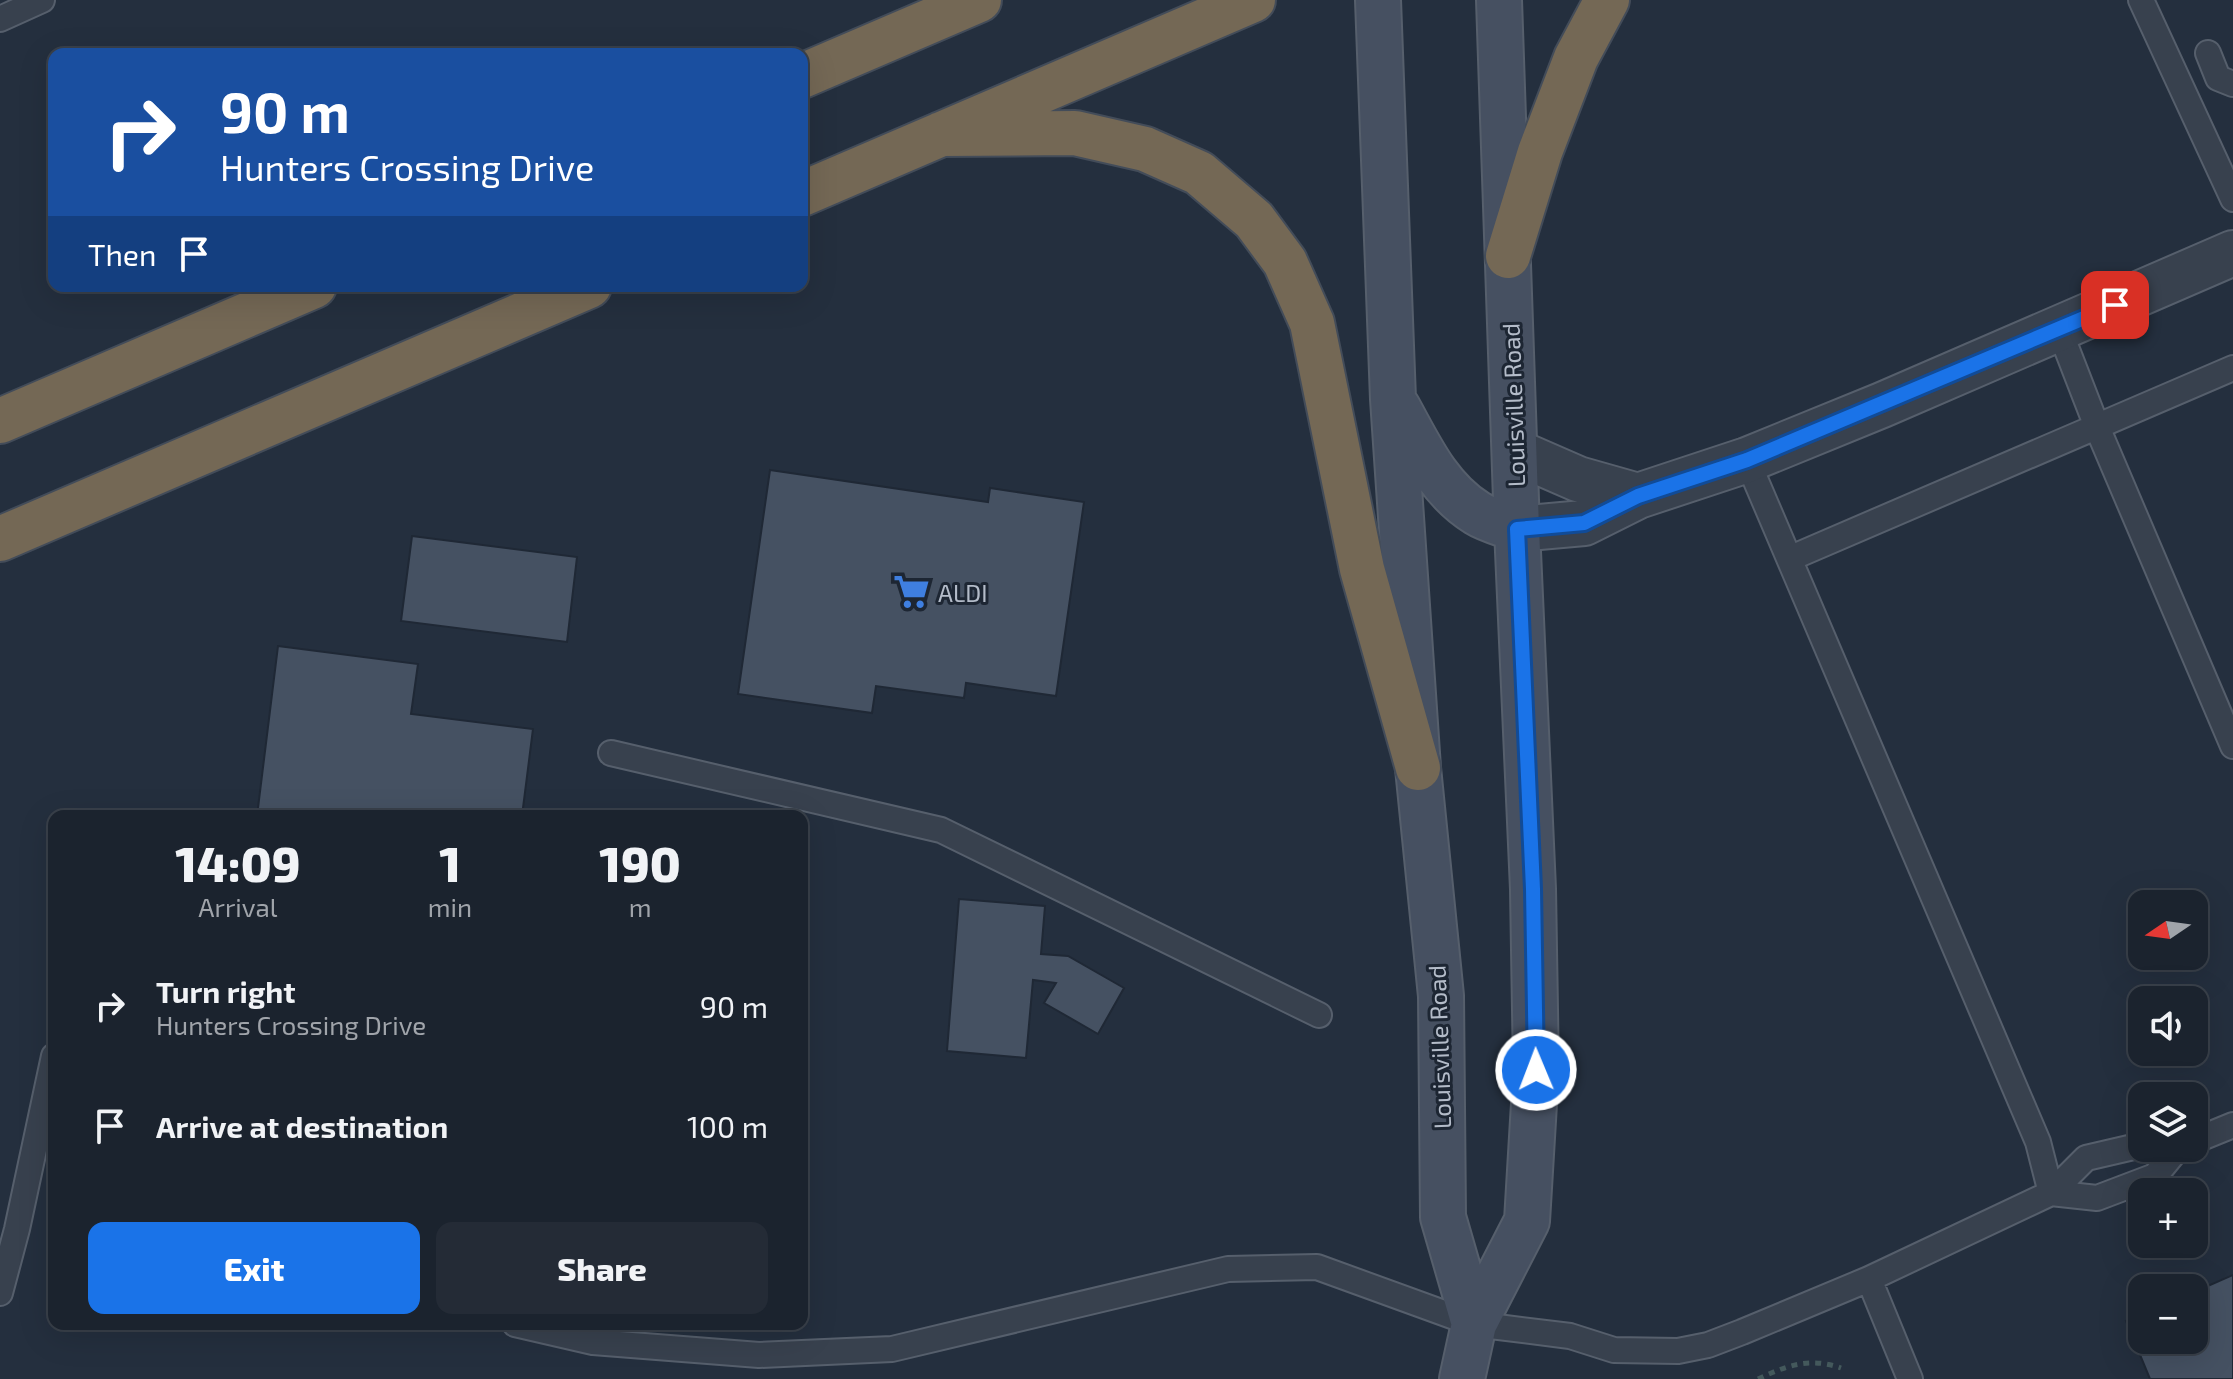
<!DOCTYPE html>
<meta charset="utf-8">
<style>
:root{--surface:#1b232e;--page:#242b36;--text:#f1f3f6;--muted:#a0a4aa;--line:#39404a;--accent:#1a73e8}
body{margin:0;font-family:"Exo 2",sans-serif;background:var(--page);color:var(--text);height:100vh;display:flex;flex-direction:column;font-size:30px;white-space:nowrap}
*{box-sizing:border-box;margin:0}
p{font-size:26px;color:var(--muted)}
.icon{flex:none;width:44px;height:44px;fill:none;stroke:currentColor;stroke-width:2;stroke-linecap:round;stroke-linejoin:round}
.map{position:relative;flex:1;overflow:hidden}
.details{position:absolute;left:48px;top:810px;width:760px;height:520px;display:flex;flex-direction:column;background:var(--surface);border-radius:16px;box-shadow:0 8px 32px #0002,0 0 0 2px var(--line)}
.details>*{flex:none}
.banner{position:absolute;left:48px;top:48px;width:760px;height:244px;border-radius:16px;box-shadow:0 8px 32px #0002,0 0 0 2px var(--line);background:#1a4fa0;color:#fff;overflow:hidden}
.needle{width:52px;rotate:257deg}
.fabs{position:absolute;left:2128px;top:890px;display:grid;gap:16px}
.fabs a{display:grid;place-items:center;width:80px;height:80px;border-radius:16px;background:var(--surface);box-shadow:0 8px 32px #0002,0 0 0 2px var(--line);font-size:40px}
.pin{position:absolute;display:grid;place-items:center;width:68px;height:68px;color:#fff;margin:-34px;border-radius:16px;box-shadow:0 4px 12px #0006}
.me{position:absolute;width:88px;margin:-44px;rotate:359deg;stroke-linejoin:round;filter:drop-shadow(0 0 6px #0008)}
.turn{display:flex;align-items:center;gap:28px;height:168px;padding:0 40px;font-size:36px}
.turn .icon{width:104px;height:104px;stroke-width:2.5}
.turn b{display:block;font-size:56px;line-height:68px}
.then{display:flex;align-items:center;height:76px;padding:0 40px;background:#0003;gap:16px;font-size:30px}
.eta{display:flex;justify-content:space-evenly;align-items:center;height:136px;text-align:center}
.eta b{font-size:48px;font-weight:800;line-height:56px}
.action{display:flex;gap:16px;margin-top:auto;padding:16px 40px}
.action a{flex:1;height:92px;border-radius:16px;background:var(--accent);color:#fff;font-size:32px;font-weight:800;line-height:92px;text-align:center}
.action a+a{background:var(--page);color:var(--text)}
ul{padding:0;list-style:none}
li{display:flex;align-items:center;gap:24px;height:120px;padding:0 40px}
li div{flex:1}
li b{display:block;font-size:30px}
li em{font-style:normal}
.map>svg:first-child{display:block}
</style>
<div class="map">
<svg width="2233" height="1379" viewBox="0 0 2233 1379">
<rect width="100%" height="100%" fill="#242f3e"/>
<!-- building -->
<path fill="#455162" stroke="#1f2835" stroke-width="2" d="M770 470 988 502 990 488 1084 502 1056 696 966 683 964 698 876 686 872 713 738 694Z
M412 536 577 557 567 642 401 621Z
M278 646 418 664 411 714 533 729 522 816H257Z
M959 899 1045 906 1041 954 1068 956 1124 988 1098 1034 1044 1003 1056 983 1033 980 1026 1058 947 1051Z
M2233 1275V1379H2150L2126 1321 2142 1314V1340H2194V1292Z"/>
<g fill="none" stroke-linecap="round" stroke-linejoin="round">
<defs>
<path id="lane" d="M2141 0 2233 199
M0 19 42 0
M2208 53 2218 78 2233 84
M2059 329 2097 427 2233 746
M1747 460 2038 1142 2051 1193
M1791 558 2233 368
M611 753 941 830 1319 1015
M2194 1141 2233 1125
M2051 1193 2097 1198 2155 1176 2178 1148
M1869 1279 1910 1379
M0 1293 17 1229 54 1056
M515 1324 593 1342 759 1355 892 1349 1228 1269 1317 1267 1474 1324 1570 1336 1614 1350 1678 1351 1708 1345 1742 1332 1869 1279 2051 1193 2086 1158 2142 1145"/>
<path id="street" d="M1516 452 1578 479 1638 496
M1517 529 1584 523 1638 496 1747 460 1882 405 2233 253"/>
<path id="secondary" d="M1378 0 1393 399 1418 768 1441 996 1443 1217 1474 1324
M1398 408C1419 446 1438 489 1477 513 1488 520 1504 524 1517 529
M1462 1379 1474 1324 1527 1221 1536 1070 1533 889 1517 529 1499 0"/>
<path id="highway" d="M802 76 979 0
M941 134 1075 133 1145 149 1199 173 1254 220 1285 262 1312 323 1362 569 1418 768
M802 194 1253 0
M1508 256 1540 152 1576 58 1607 0
M0 421 314 286
M0 539 589 286"/>
</defs>
<!-- lane casing -->
<use href="#lane" stroke="#565f6c" stroke-width="28"/>
<!-- street casing -->
<use href="#street" stroke="#565f6c" stroke-width="48"/>
<!-- secondary casing -->
<use href="#secondary" stroke="#565f6c" stroke-width="48"/>
<!-- highway casing -->
<use href="#highway" stroke="#434c59" stroke-width="48"/>
<!-- path -->
<path stroke="#44595c" stroke-width="5" stroke-dasharray="6 6" stroke-linecap="butt" d="M1758 1379C1788 1365 1810 1357 1841 1368"/>
<!-- lane -->
<use href="#lane" stroke="#38414e" stroke-width="24"/>
<!-- street -->
<use href="#street" stroke="#38414e" stroke-width="44"/>
<!-- secondary -->
<use href="#secondary" stroke="#465061" stroke-width="44"/>
<!-- highway -->
<use href="#highway" stroke="#746855" stroke-width="44"/>
</g>
<g fill="none" stroke-linecap="round" stroke-linejoin="round">
<defs>
<path id="route" d="M1536 1070 1533 889 1517 529 1584 523 1638 496 1747 460 2115 305"/>
</defs>
<!-- route casing -->
<use href="#route" stroke="#114b97" stroke-width="20"/>
<!-- route -->
<use href="#route" stroke="#1a73e8" stroke-width="14"/>
</g>
<!-- icons -->
<defs>
<symbol id="supermarket-bare" viewBox="-9 -9 18 18"><path d="M-6-5.5h2.5l.6 2H6L4.5 2H-2.5L-4.4-4H-6ZM-1.5 3.2a1.3 1.3 0 1 0 .1 0ZM3 3.2a1.3 1.3 0 1 0 .1 0Z" fill="#3f7fe0" stroke="#1d2633" stroke-width="2.5" paint-order="stroke"/></symbol>
</defs>
<g fill-rule="evenodd">
<use href="#supermarket-bare" x="886" y="566" width="51" height="51"/>
</g>
<g text-anchor="middle" dominant-baseline="central" stroke-width="6" stroke-linejoin="round" paint-order="stroke">
<!-- street labels -->
<g font-size="24" fill="#b4bcc9" stroke="#1d2633">
<text transform="translate(1513 405) rotate(-92)">Louisville Road</text>
<text transform="translate(1439 1047) rotate(-92)">Louisville Road</text>
</g>
<!-- poi labels -->
<g font-size="24" fill="#b4bcc9" stroke="#1d2633" text-anchor="start">
<text x="938" y="592">ALDI</text>
</g>
</g>
</svg>
<div class="fabs">
<a><svg class="needle" viewBox="-14 -14 28 28"><path d="M0-13l5 13h-10z" fill="#e53935"/><path d="M0 13l5-13h-10z" fill="#a0a4aa"/></svg></a>
<a><svg class="icon" aria-label="sound" viewBox="0 0 24 24"><path d="M4 9h4l5-4v14l-5-4H4zM17 9q2 3 0 6"/></svg></a>
<a><svg class="icon" aria-label="layers" viewBox="0 0 24 24"><path d="M12 4l9 5-9 5-9-5zM3 14l9 5 9-5"/></svg></a>
<a>+</a>
<a>−</a>
</div>
<div class="pin" style="left:2115px;top:305px;background:#d93025"><svg class="icon" aria-label="arrive" viewBox="0 0 24 24"><path d="M6 21V4h12l-3 4 3 4H6"/></svg></div>
<svg class="me" style="left:1536px;top:1070px" viewBox="-20 -20 40 40"><circle r="17" fill="#1a73e8" stroke="#fff" stroke-width="3"/><path d="M0-11L8 9 0 5-8 9z" fill="#fff"/></svg>
<div class="banner">
<div class="turn"><svg class="icon" aria-label="right" viewBox="0 0 24 24"><path d="M7 20v-9h11M14 6l5 5-5 5"/></svg><div><b>90 m</b>Hunters Crossing Drive</div></div>
<div class="then">Then<svg class="icon" aria-label="arrive" viewBox="0 0 24 24"><path d="M6 21V4h12l-3 4 3 4H6"/></svg></div>
</div>
<section class="details">
<div class="eta">
<div><b>14:09</b><p>Arrival</p></div>
<div><b>1</b><p>min</p></div>
<div><b>190</b><p>m</p></div>
</div>
<ul>
<li><svg class="icon" aria-label="right" viewBox="0 0 24 24"><path d="M7 20v-9h11M14 6l5 5-5 5"/></svg><div><b>Turn right</b><p>Hunters Crossing Drive</p></div><em>90 m</em></li>
<li><svg class="icon" aria-label="arrive" viewBox="0 0 24 24"><path d="M6 21V4h12l-3 4 3 4H6"/></svg><div><b>Arrive at destination</b></div><em>100 m</em></li>
</ul>
<div class="action"><a>Exit</a><a>Share</a></div>
</section>
</div>
